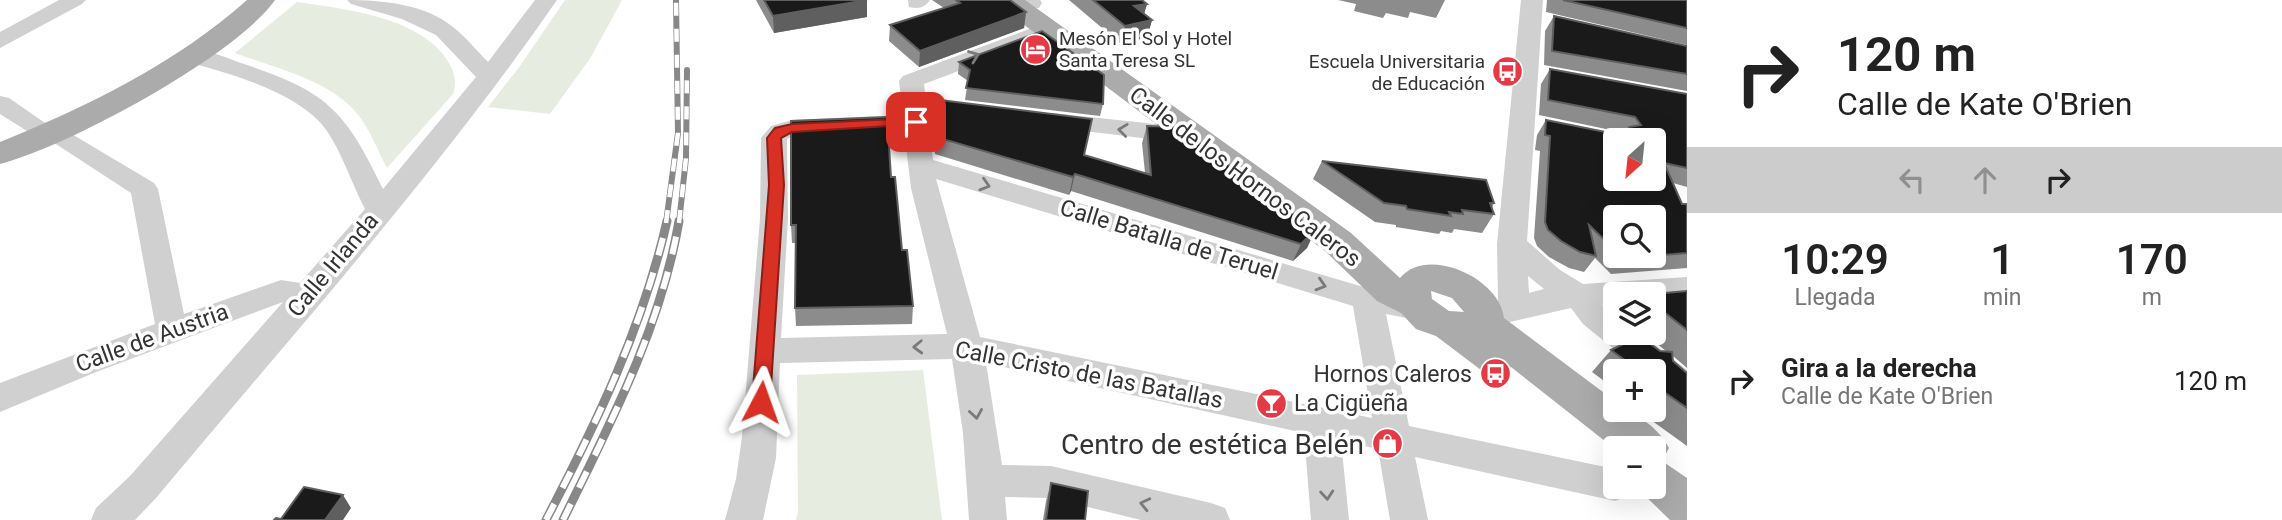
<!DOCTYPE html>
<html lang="es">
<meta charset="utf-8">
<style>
:root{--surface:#fff;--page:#f2f2f2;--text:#222;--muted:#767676}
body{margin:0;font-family:Roboto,sans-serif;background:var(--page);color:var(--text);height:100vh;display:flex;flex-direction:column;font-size:26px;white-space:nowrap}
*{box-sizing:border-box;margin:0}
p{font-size:23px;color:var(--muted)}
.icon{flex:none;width:38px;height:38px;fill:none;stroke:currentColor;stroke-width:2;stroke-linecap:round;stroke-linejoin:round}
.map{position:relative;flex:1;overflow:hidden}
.drawer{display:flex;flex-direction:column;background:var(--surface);width:595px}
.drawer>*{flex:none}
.top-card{background:#fff;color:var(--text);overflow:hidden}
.needle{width:46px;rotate:207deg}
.controls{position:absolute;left:1603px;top:128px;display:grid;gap:14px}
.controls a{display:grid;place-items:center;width:63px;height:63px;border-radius:7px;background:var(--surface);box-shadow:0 7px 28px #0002;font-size:35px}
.pin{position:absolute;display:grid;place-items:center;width:60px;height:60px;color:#fff;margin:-30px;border-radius:14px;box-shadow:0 4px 10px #0006}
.me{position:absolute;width:77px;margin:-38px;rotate:4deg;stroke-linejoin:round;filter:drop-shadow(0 0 5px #0008)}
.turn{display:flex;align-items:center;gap:24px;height:147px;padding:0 35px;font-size:32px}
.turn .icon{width:91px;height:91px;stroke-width:2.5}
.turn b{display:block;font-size:49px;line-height:60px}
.lanes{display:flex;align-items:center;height:66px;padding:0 35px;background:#0003;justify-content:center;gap:35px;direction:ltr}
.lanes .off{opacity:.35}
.eta{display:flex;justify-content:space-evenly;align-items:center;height:119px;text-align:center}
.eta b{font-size:42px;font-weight:600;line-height:49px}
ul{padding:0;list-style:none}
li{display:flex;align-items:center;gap:21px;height:98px;padding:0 35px}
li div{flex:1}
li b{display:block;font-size:26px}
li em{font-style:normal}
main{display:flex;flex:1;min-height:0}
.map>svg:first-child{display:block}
</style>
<main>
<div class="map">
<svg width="1687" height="520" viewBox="0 0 1687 520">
<rect width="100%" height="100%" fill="#fff"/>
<!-- green -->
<path fill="#e6ecdf" d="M565 0H622L591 57 550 114 488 107 520 66Z
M297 2C344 9 423 17 449 63 455 74 457 82 453 94L387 168C378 151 371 132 359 116 332 80 275 68 235 53Z
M923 370 942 520H796L798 512 797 375Z"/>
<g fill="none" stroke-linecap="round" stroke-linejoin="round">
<!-- minor -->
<path fill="#d0d0d0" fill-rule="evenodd" d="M59 0H86L82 4 0 48V32Z
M347 0C382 0 425 4 453 27 466 37 477 51 488 62L535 0H557C436 175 292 335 156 498L135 520H91L96 508 130 476 283 302 96 372 0 412V383L155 324 131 193 39 133 27 131 0 114V96L9 98 48 125 60 127 154 183 158 189 184 314 281 280 300 283 365 209C352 184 343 155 327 131 300 92 228 73 184 61L180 56 184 51C201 47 224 57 241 63 326 91 344 108 383 189L476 77 436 35 402 19 351 4Z
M908 0H930C924 8 919 9 909 7Z
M1018 0H1040L1042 3 1039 8H1023Z
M1521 0H1543L1527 241 1560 270 1583 284 1687 277V299L1654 301V294H1615V303L1602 304 1615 315V332H1638L1687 370V402L1675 399 1654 381V371H1641L1583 324 1571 308 1497 325 1486 321 1481 313 1486 305 1498 301 1497 244ZM1528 276 1544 289 1529 293Z
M1048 22 1056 24 1059 29 1056 34 924 84 933 160 1367 288 1428 301 1433 309 1428 317 1417 320 1386 314 1409 426 1615 469V486H1633L1628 496 1615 501 1415 457 1428 520H1390L1378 449 1341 441 1349 520H1311L1304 433 986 363 1002 465 1051 466 1211 503 1225 508 1230 520H1141L1051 498 1005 497 1007 520H969L963 433 952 359 780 363 776 458 763 520H725L736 479 742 437 760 218 761 138 771 126 792 120 903 115 899 81 903 76ZM904 130 911 188 947 334 781 338 788 218 787 139 792 136ZM936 179 1353 306 1372 418 980 337Z
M1052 113 1183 127 1192 130 1196 135 1192 140 1183 143 1043 126 1039 121 1043 116Z"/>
<!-- major -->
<path fill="#ababab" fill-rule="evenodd" d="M247 0H275C236 56 67 147 0 164V142C88 106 175 64 247 0Z
M995 0H1025L1351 233 1400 278C1427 245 1500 278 1504 318L1615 401V410C1636 410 1660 430 1669 448L1662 461 1687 478V520H1670L1635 486H1654V448L1615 449 1511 367 1495 375 1481 370 1436 336 1416 329 1401 313 1377 301 1325 251 999 6ZM1431 291 1452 298 1464 312 1449 311 1432 299Z"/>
<defs>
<path id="rail-far1" d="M666 223 678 133 676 0
M679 223 686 158 687 70"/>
<path id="rail" d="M546 520C596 424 643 327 667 221
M563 520C610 424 661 327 679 221"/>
</defs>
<!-- rail-far1 casing -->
<use href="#rail-far1" stroke="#888" stroke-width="6"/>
<!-- rail casing -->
<use href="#rail" stroke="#888" stroke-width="9"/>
<!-- rail-far1 -->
<use href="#rail-far1" stroke="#fff" stroke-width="4.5" stroke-dasharray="13" stroke-linecap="butt"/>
<!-- rail -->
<use href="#rail" stroke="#fff" stroke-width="6" stroke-dasharray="18" stroke-linecap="butt"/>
</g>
<!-- wall -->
<path fill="#8c8c8c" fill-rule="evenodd" d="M756 0H867V17L774 33Z
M932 0H1010L1026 12 1024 28 919 67 889 41 890 25 944 8Z
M1069 0H1142L1147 4 1144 14 1152 20 1147 38 1121 44Z
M1338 0H1445L1436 18 1410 12 1408 18 1386 13 1383 18 1354 11 1356 4Z
M1547 0H1687V45L1546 12Z
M1554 16 1687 46V91L1544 65 1545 31Z
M959 62 1103 104 1100 116 965 100 968 81 958 74Z
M1550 69 1687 94V187L1673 183 1682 204H1687V268L1611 274 1595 258 1584 272 1569 268 1549 257 1537 246 1534 238 1540 151 1535 150 1537 135 1546 120 1623 136 1625 133 1539 115 1541 84ZM1615 217 1654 256H1615Z
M932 99 1084 155 1145 173 1142 143 1147 126 1315 230 1307 248 1293 261 1071 191 1069 195 935 154 931 116Z
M1322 161 1494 203 1492 208 1494 214 1482 233 1454 229 1452 233 1441 231 1439 234 1396 227V225L1375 222 1313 179Z
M891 177 902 250 913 306 912 324 796 326 795 308 796 243H792L791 225Z
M1687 291V368L1673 356V361L1687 373V446L1637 410H1654V371H1615V389L1592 372 1611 350 1667 352 1643 332H1654V294Z
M1051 483 1085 520H1043L1046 501Z"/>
<!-- shaded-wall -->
<path fill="#5f5f5f" d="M867 0V17L774 33 773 16Z
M1147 4 1142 21 1134 6Z
M1026 12 1024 28 919 67 920 51Z
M1152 20 1147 38 1121 44 1125 26Z
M1075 174 1071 191 1069 195 1073 177Z
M1315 230 1307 248 1293 261 1301 244Z
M343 495 351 508 343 520H325Z"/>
<!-- building -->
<path fill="#1a1a1a" stroke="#5f5f5f" stroke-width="2" fill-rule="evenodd" d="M764 0H867L773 16Z
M956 0H1010L1026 12 920 51 890 25 960 3Z
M1093 0H1142L1147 4 1134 6 1152 20 1125 26Z
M1563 0H1687V28Z
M1554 16 1687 46V74L1552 51Z
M1042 31 1104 75 1103 104 966 88 970 70 959 62Z
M1550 69 1687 94V168L1664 163 1682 204H1687V253L1624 258 1621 256H1654V217H1615V250L1589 225 1596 256 1580 252 1561 241 1548 230 1545 222 1550 136 1545 135 1546 120 1625 136 1629 134V127L1641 125 1635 117 1548 100ZM1615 140H1654V178H1615Z
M932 99 1092 119 1084 155 1151 175 1147 126 1178 127 1315 230 1301 244 1075 174 1073 177 936 137Z
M887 117 891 177H895L902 250H907L913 306 795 308 796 225H791V121Z
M1322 161 1486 180 1494 203H1490L1494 214 1462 210 1463 214 1449 212 1451 216 1407 209 1406 206 1384 203Z
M1687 291V330L1659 308H1654V294Z
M1640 336 1660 351 1672 352 1673 361 1687 373V408L1654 385V371H1640L1611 350Z
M1051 483 1088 491 1085 520H1046Z
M304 487 343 495 325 520H274L276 518 281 519Z"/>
<!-- one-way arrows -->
<defs><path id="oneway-chevron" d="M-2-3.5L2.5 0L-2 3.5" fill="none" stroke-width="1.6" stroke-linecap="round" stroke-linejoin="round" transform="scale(1.75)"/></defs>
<g stroke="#7a7a7a">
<use href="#oneway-chevron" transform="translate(974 56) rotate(-21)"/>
<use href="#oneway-chevron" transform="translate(1123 130) rotate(-173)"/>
<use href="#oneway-chevron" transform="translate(985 185) rotate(17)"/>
<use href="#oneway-chevron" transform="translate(1321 285) rotate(17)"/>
<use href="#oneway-chevron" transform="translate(918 347) rotate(178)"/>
<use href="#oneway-chevron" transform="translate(976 414) rotate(81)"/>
<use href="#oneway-chevron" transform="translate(1327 495) rotate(85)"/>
<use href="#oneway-chevron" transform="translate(1145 504) rotate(-167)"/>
</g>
<!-- route -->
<path fill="#d93025" stroke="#8d1f18" stroke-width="2" d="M916 118 920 119V124L792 132 781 138 784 185 770 402 767 407 761 409 754 407 752 402 769 185 767 138 775 128 792 124Z"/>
<!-- icons -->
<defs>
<symbol id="hotel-disc" viewBox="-11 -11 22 22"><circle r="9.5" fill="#e63946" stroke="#fff"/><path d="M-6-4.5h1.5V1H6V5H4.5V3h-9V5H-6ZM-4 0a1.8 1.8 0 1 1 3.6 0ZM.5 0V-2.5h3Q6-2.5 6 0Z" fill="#fff"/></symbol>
<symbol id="bus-disc" viewBox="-11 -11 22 22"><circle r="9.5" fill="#e63946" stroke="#fff"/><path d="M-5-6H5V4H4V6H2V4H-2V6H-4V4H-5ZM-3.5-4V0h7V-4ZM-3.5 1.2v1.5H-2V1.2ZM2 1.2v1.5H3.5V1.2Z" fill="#fff"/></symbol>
<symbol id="bar-disc" viewBox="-11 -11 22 22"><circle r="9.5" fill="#e63946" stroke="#fff"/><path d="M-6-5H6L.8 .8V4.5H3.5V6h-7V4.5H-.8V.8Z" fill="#fff"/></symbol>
<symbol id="shop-disc" viewBox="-11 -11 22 22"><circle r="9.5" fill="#e63946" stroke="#fff"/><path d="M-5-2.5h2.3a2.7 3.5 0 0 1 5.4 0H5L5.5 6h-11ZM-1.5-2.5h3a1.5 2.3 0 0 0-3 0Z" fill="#fff"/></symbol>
</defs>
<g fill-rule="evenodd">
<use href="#hotel-disc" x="1018" y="32" width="35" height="35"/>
<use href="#bus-disc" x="1490" y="54" width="35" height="35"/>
<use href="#bus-disc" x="1478" y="356" width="35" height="35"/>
<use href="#bar-disc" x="1254" y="386" width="35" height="35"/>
<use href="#shop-disc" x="1370" y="426" width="35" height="35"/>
</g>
<g text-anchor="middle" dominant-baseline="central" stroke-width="7" stroke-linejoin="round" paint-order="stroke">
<!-- far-poi labels -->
<g font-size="19" fill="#333" stroke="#fff" text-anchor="start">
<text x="1059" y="38">Mesón El Sol y Hotel<tspan x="1059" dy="22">Santa Teresa SL</tspan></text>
<text x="1485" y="61" text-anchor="end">Escuela Universitaria<tspan x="1485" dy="22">de Educación</tspan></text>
</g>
<!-- street labels -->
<g font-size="23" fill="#333" stroke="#fff">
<text transform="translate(1245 177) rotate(37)">Calle de los Hornos Caleros</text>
<text transform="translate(1169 240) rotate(17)">Calle Batalla de Teruel</text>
<text transform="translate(333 265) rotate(-50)">Calle Irlanda</text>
<text transform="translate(152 338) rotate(-20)">Calle de Austria</text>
<text transform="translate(1089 375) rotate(11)">Calle Cristo de las Batallas</text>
</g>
<!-- poi labels -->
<g font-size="23" fill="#333" stroke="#fff" text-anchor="end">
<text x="1472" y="374">Hornos Caleros</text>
<text x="1294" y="403" text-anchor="start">La Cigüeña</text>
</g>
<!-- near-poi labels -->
<g font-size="28" fill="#333" stroke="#fff" text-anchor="end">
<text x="1364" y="444">Centro de estética Belén</text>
</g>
</g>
</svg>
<div class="controls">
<a><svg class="needle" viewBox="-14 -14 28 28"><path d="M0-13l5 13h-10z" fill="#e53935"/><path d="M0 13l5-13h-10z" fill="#767676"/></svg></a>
<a><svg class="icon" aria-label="search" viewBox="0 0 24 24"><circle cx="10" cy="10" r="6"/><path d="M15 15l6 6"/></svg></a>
<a><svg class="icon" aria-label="layers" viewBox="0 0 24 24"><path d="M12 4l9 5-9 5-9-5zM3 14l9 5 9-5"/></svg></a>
<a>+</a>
<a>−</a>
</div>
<div class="pin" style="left:916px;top:122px;background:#d93025"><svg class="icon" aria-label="arrive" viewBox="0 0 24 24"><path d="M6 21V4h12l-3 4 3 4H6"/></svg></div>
<svg class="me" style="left:761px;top:402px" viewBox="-20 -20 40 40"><path d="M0-17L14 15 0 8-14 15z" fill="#d93025" stroke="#fff" stroke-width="4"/></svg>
</div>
<section class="drawer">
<div class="top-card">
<div class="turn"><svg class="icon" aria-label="right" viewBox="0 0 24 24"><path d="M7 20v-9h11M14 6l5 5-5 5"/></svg><div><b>120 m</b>Calle de Kate O'Brien</div></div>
<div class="lanes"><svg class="icon off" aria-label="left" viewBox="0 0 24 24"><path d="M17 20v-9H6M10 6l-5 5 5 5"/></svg><svg class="icon off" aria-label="ahead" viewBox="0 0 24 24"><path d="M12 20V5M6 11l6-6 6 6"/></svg><svg class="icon" aria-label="right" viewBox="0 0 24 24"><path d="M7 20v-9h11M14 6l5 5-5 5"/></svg></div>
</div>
<div class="eta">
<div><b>10:29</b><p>Llegada</p></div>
<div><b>1</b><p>min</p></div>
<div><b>170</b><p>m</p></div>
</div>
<ul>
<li><svg class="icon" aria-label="right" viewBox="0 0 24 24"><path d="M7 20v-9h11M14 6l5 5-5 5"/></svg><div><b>Gira a la derecha</b><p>Calle de Kate O'Brien</p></div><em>120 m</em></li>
</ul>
</section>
</main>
